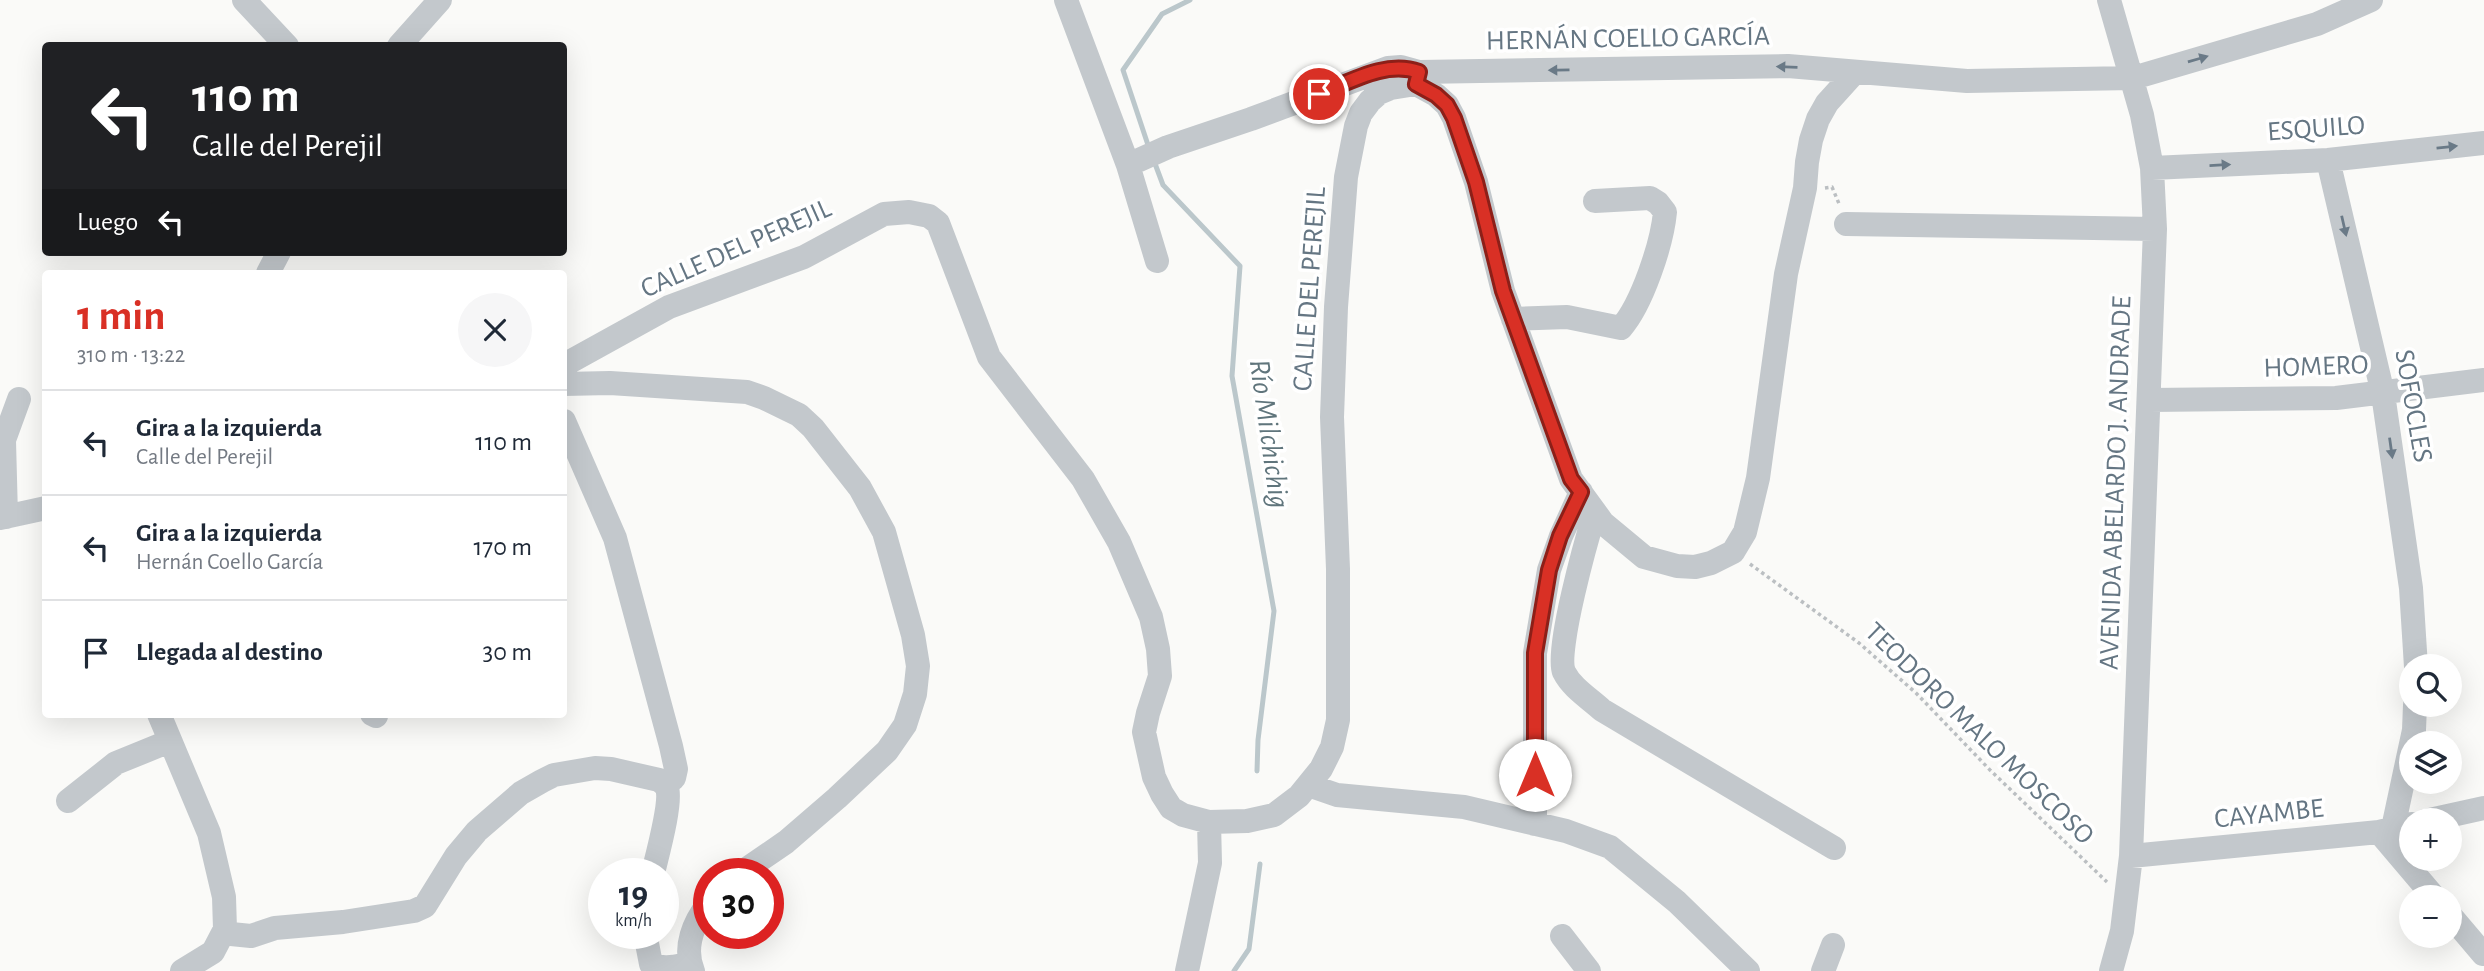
<!DOCTYPE html>
<html lang="es">
<meta charset="utf-8">
<style>
:root{--surface:#fff;--page:#f6f6f7;--text:#1f2937;--muted:#747a83;--line:#e0e1e3;--accent:#d93025}
body{margin:0;font-family:"Alegreya Sans",sans-serif;background:var(--page);color:var(--text);height:100vh;display:flex;flex-direction:column;font-size:26px;white-space:nowrap}
*{box-sizing:border-box;margin:0}
p{font-size:23px;color:var(--muted)}
.icon{flex:none;width:38px;height:38px;fill:none;stroke:currentColor;stroke-width:2;stroke-linecap:round;stroke-linejoin:round}
.map{position:relative;flex:1;overflow:hidden}
.side{position:absolute;left:42px;top:270px;width:525px;height:448px;display:flex;flex-direction:column;background:var(--surface);border-radius:7px;box-shadow:0 7px 28px #0002}
.side>*{flex:none}
.guide{position:absolute;left:42px;top:42px;width:525px;height:214px;border-radius:7px;box-shadow:0 7px 28px #0002;background:#202124;color:#fff;overflow:hidden}
.buttons{position:absolute;left:2399px;top:654px;display:grid;gap:14px}
.buttons a{display:grid;place-items:center;width:63px;height:63px;border-radius:50%;background:var(--surface);box-shadow:0 7px 28px #0002;font-size:35px}
.speed{position:absolute;left:588px;top:858px;display:flex;gap:14px;font-size:35px;font-weight:700;text-align:center}
.speed>*{display:grid;place-content:center;width:91px;height:91px;border-radius:50%;background:var(--surface);box-shadow:0 7px 28px #0002;line-height:1}
.speed small{font-size:18px;font-weight:400}
.speed .limit{border:10px solid #d22;background:#fff;color:#111}
.pin{position:absolute;display:grid;place-items:center;width:60px;height:60px;color:#fff;margin:-30px;border:4px solid #fff;border-radius:50%;box-shadow:0 2px 7px #0007}
.me{position:absolute;width:77px;margin:-38px;rotate:0deg;stroke-linejoin:round;filter:drop-shadow(0 0 5px #0008)}
.turn{display:flex;align-items:center;gap:24px;height:147px;padding:0 35px;font-size:32px}
.turn .icon{width:91px;height:91px;stroke-width:2.5}
.turn b{display:block;font-size:49px;line-height:60px}
.then{display:flex;align-items:center;height:66px;padding:0 35px;background:#0003;gap:14px;font-size:26px}
.round{display:grid;place-items:center;flex:none;width:74px;height:74px;border-radius:37px;background:var(--page)}
.head{display:flex;align-items:center;justify-content:space-between;height:119px;padding:0 35px}
h1{font-size:42px;font-weight:700;line-height:52px;color:var(--accent)}
ul{padding:0;list-style:none}
li{display:flex;align-items:center;gap:21px;height:105px;padding:0 35px;border-top:2px solid var(--line)}
li div{flex:1}
li b{display:block;font-size:26px}
li em{font-style:normal}
.map>svg:first-child{display:block}
</style>
<div class="map">
<svg width="2484" height="971" viewBox="0 0 2484 971">
<rect width="100%" height="100%" fill="#fafaf8"/>
<g fill="none" stroke-linecap="round" stroke-linejoin="round">
<!-- stream -->
<path stroke="#bbc7cb" stroke-width="5" d="M1149 148 1123 70 1162 14 1190 0
M1154 161 1163 185 1240 266 1232 376 1274 611 1258 740 1257 771
M1234 971 1249 949 1260 864"/>
<!-- path -->
<path stroke="#bbbfc2" stroke-width="3.5" stroke-dasharray="3.5 3.5" stroke-linecap="butt" d="M1825 188 1832 187 1840 206
M1750 564 1859 643 1916 693 1990 770 2107 882"/>
<!-- minor -->
<path stroke="#c3c8cc" stroke-width="24" d="M244 0 287 46
M1066 0 1128 165 1157 261
M2109 0 2142 115 2152 168 2155 229 2131 856 2122 931 2111 971
M399 46 440 0
M2328 160 2383 394 2411 588 2416 667
M1128 165 1168 147 1251 119 1388 68 1401 67 1419 72 1788 66 1967 81 2133 78 2317 24 2371 0
M2152 168 2328 160 2484 143
M1846 224 2155 229
M268 273 279 252
M1513 319 1567 317 1621 328C1642 304 1662 244 1665 212L1658 203 1650 198 1595 201
M564 365 669 307 804 257 884 214 909 212 929 216 938 223 989 357 1083 479 1119 542 1151 617 1158 649 1160 676 1148 713 1144 732 1154 777 1162 794 1171 808 1183 815 1209 822 1247 821 1274 815 1299 796 1321 769 1332 747 1338 720V569L1332 417 1336 307 1346 177 1356 126 1361 113 1370 101 1379 93 1391 88 1416 84 1436 95 1447 105 1454 118 1476 182 1503 291 1571 479 1603 523 1644 557 1677 566 1695 567 1711 563 1733 552 1745 532 1758 478 1786 274 1805 188 1807 162 1811 140 1818 119 1827 103 1855 72
M564 384 610 383 747 392 764 398 799 415 813 428 860 488 884 532 913 635 918 666 915 694 905 725 887 751 837 798 786 842 741 873
M2150 400 2336 398 2484 380
M564 421 615 538 671 746 676 769 674 778 665 785
M1595 512C1587 538 1555 651 1564 672 1572 688 1589 698 1602 710L1834 848
M6 517 4 440 19 399
M0 518 46 508
M159 714 209 833 224 897 225 929 213 952 182 971
M372 714 376 716
M1308 785 1337 795 1464 807 1566 831 1610 847 1677 902 1748 971
M68 801 116 763 170 741
M2425 821 2484 808
M1535 824V653L1549 570 1561 536 1581 492
M2393 828 2414 730 2415 705
M2379 832 2435 898
M2131 856 2379 832 2412 824
M2450 915 2483 954
M225 929 231 934 251 936 275 928 343 922 414 911 425 906 456 856 477 831 521 793 542 781 554 775 595 768 611 769 659 780C663 783 665 784 667 788 672 802 657 856 653 873
M645 933 651 964C663 970 677 966 690 964
M1562 936 1589 971
M693 971C683 947 694 922 709 903
M1187 971 1210 863 1209 822
M1823 971 1833 945"/>
</g>
<!-- one-way arrows -->
<defs><path id="oneway-solid" d="M-6-.8H1V-3.2L6.5 0L1 3.2V.8H-6Z" transform="scale(1.75)"/></defs>
<g fill="#6a7a87">
<use href="#oneway-solid" transform="translate(2198 59) rotate(-16)"/>
<use href="#oneway-solid" transform="translate(1787 67) rotate(-178)"/>
<use href="#oneway-solid" transform="translate(1559 70) rotate(179)"/>
<use href="#oneway-solid" transform="translate(2447 147) rotate(-6)"/>
<use href="#oneway-solid" transform="translate(2220 165) rotate(-3)"/>
<use href="#oneway-solid" transform="translate(2344 226) rotate(77)"/>
<use href="#oneway-solid" transform="translate(2391 448) rotate(82)"/>
</g>
<g fill="none" stroke-linecap="round" stroke-linejoin="round">
<defs>
<path id="route" d="M1319 94C1350 82 1386 60 1419 72L1416 84 1436 95 1447 105 1454 118 1476 182 1503 291 1571 479 1581 492 1560 536 1549 570 1535 653V775"/>
</defs>
<!-- route casing -->
<use href="#route" stroke="#8d1f18" stroke-width="18"/>
<!-- route -->
<use href="#route" stroke="#d93025" stroke-width="12"/>
</g>
<g text-anchor="middle" dominant-baseline="central" stroke-width="7" stroke-linejoin="round" paint-order="stroke">
<!-- street labels -->
<g font-size="28" fill="#657683" stroke="#fff">
<text transform="translate(1628 39) rotate(-1)">HERNÁN COELLO GARCÍA</text>
<text transform="translate(2316 129) rotate(-4)">ESQUILO</text>
<text transform="translate(736 249) rotate(-24)">CALLE DEL PEREJIL</text>
<text transform="translate(1310 289) rotate(-86)">CALLE DEL PEREJIL</text>
<text transform="translate(2316 367) rotate(-2)">HOMERO</text>
<text transform="translate(2413 406) rotate(80)">SOFOCLES</text>
<text transform="translate(2116 483) rotate(-88)">AVENIDA ABELARDO J. ANDRADE</text>
<text transform="translate(1979 734) rotate(44)">TEODORO MALO MOSCOSO</text>
<text transform="translate(2269 814) rotate(-6)">CAYAMBE</text>
</g>
<!-- water labels -->
<g font-size="30" font-style="italic" fill="#60757c" stroke="#fff">
<text transform="translate(1269 434) rotate(82)">Río Milchichig</text>
</g>
</g>
</svg>
<div class="buttons">
<a><svg class="icon" aria-label="search" viewBox="0 0 24 24"><circle cx="10" cy="10" r="6"/><path d="M15 15l6 6"/></svg></a>
<a><svg class="icon" aria-label="layers" viewBox="0 0 24 24"><path d="M12 4l9 5-9 5-9-5zM3 14l9 5 9-5"/></svg></a>
<a>+</a>
<a>−</a>
</div>
<div class="speed"><div>19<small>km/h</small></div><div class="limit">30</div></div>
<div class="pin" style="left:1319px;top:94px;background:#d93025"><svg class="icon" aria-label="arrive" viewBox="0 0 24 24"><path d="M6 21V4h12l-3 4 3 4H6"/></svg></div>
<svg class="me" style="left:1535px;top:775px" viewBox="-20 -20 40 40"><circle r="19" fill="#fff"/><path d="M0-13L10 11 0 6-10 11z" fill="#d93025"/></svg>
<div class="guide">
<div class="turn"><svg class="icon" aria-label="left" viewBox="0 0 24 24"><path d="M17 20v-9H6M10 6l-5 5 5 5"/></svg><div><b>110 m</b>Calle del Perejil</div></div>
<div class="then">Luego<svg class="icon" aria-label="left" viewBox="0 0 24 24"><path d="M17 20v-9H6M10 6l-5 5 5 5"/></svg></div>
</div>
<section class="side">
<div class="head"><div><h1>1 min</h1><p>310 m · 13:22</p></div><a class="round"><svg class="icon" aria-label="close" viewBox="0 0 24 24"><path d="M6 6l12 12M18 6L6 18"/></svg></a></div>
<ul>
<li><svg class="icon" aria-label="left" viewBox="0 0 24 24"><path d="M17 20v-9H6M10 6l-5 5 5 5"/></svg><div><b>Gira a la izquierda</b><p>Calle del Perejil</p></div><em>110 m</em></li>
<li><svg class="icon" aria-label="left" viewBox="0 0 24 24"><path d="M17 20v-9H6M10 6l-5 5 5 5"/></svg><div><b>Gira a la izquierda</b><p>Hernán Coello García</p></div><em>170 m</em></li>
<li><svg class="icon" aria-label="arrive" viewBox="0 0 24 24"><path d="M6 21V4h12l-3 4 3 4H6"/></svg><div><b>Llegada al destino</b></div><em>30 m</em></li>
</ul>
</section>
</div>
